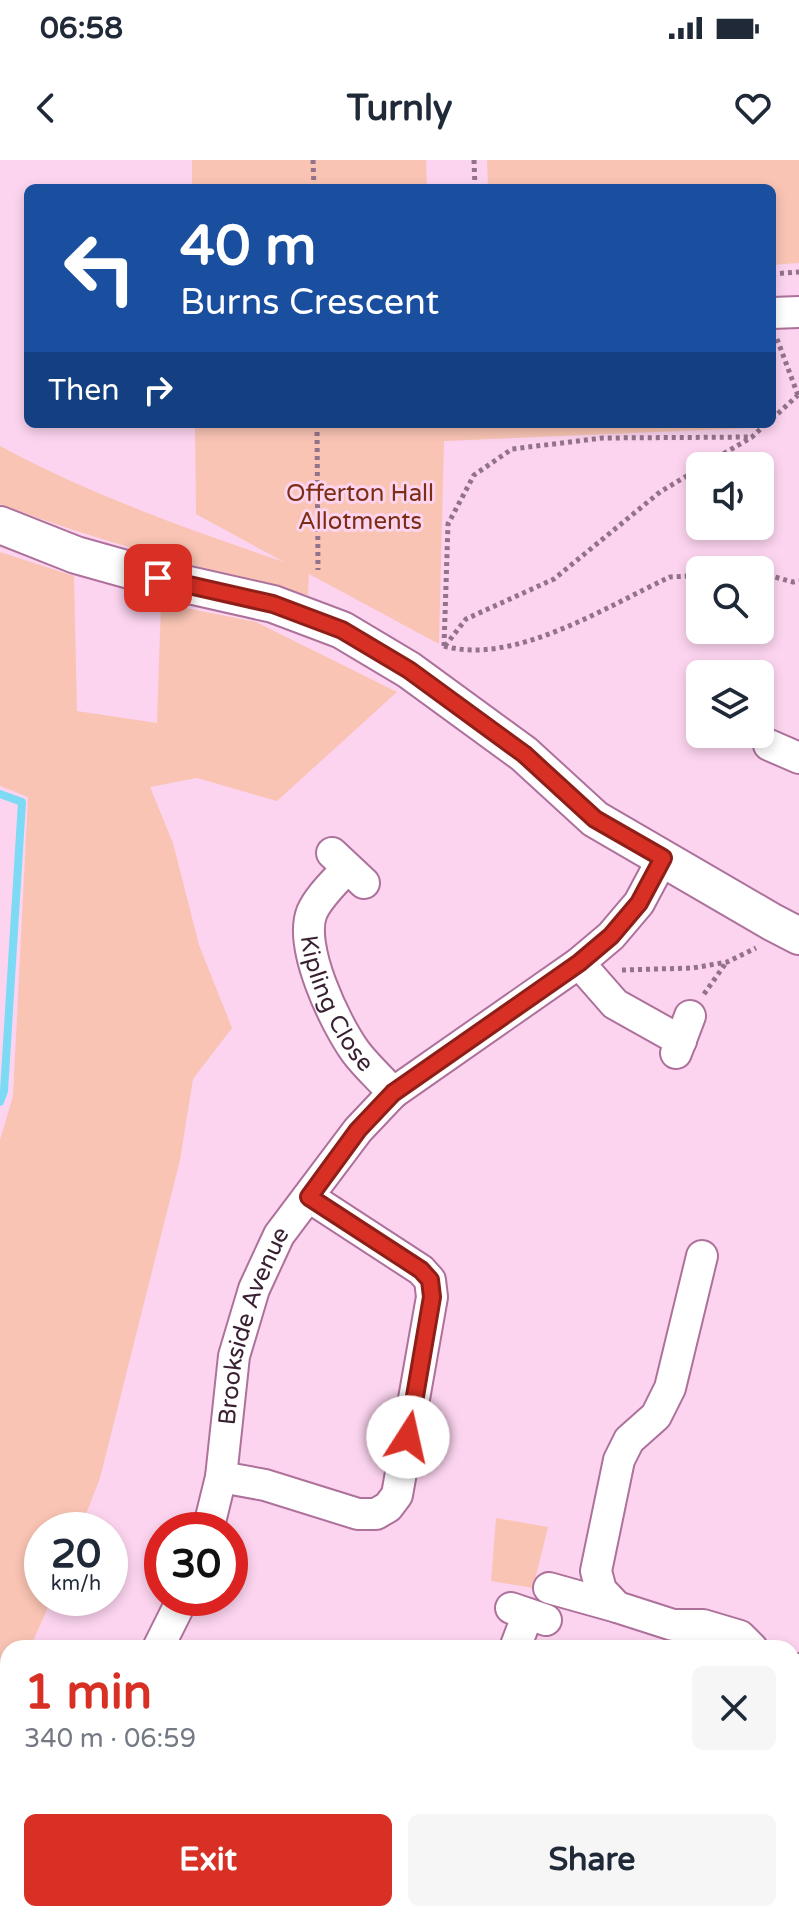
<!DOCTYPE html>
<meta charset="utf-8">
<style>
:root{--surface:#fff;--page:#f6f6f7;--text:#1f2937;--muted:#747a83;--accent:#d93025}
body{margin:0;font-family:"Varela Round",sans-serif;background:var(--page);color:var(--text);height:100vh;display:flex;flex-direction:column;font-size:30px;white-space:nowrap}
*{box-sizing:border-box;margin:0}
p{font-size:26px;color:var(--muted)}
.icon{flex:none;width:44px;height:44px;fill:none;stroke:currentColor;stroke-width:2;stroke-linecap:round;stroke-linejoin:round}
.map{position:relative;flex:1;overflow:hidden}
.sheet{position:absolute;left:0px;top:1480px;width:800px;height:282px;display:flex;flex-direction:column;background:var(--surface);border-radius:24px 24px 0 0;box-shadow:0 4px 12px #0003}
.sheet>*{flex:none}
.hud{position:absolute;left:24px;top:24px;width:752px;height:244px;border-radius:12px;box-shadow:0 4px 12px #0003;background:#1a4fa0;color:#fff;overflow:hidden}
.fabs{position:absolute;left:686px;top:292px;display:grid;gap:16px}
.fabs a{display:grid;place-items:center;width:88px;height:88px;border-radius:12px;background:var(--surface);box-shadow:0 4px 12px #0003;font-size:40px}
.speed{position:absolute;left:24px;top:1352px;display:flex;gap:16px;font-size:40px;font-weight:700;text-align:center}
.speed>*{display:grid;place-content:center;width:104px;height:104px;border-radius:50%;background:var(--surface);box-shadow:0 4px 12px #0003;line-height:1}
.speed small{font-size:20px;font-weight:400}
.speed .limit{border:12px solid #d22;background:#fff;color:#111}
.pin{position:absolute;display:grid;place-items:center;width:68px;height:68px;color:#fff;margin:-34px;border-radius:16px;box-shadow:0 4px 12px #0006}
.me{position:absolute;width:88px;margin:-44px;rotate:10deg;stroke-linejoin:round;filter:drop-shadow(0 0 6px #0008)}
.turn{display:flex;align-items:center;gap:28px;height:168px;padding:0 24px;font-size:36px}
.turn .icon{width:104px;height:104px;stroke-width:2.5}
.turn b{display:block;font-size:56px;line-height:68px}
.then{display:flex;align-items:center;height:76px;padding:0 24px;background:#0003;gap:16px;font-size:30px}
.round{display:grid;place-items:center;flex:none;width:84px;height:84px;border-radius:12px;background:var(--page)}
.overview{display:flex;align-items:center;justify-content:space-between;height:136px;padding:0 24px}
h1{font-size:48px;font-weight:700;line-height:60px;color:var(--accent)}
.cta{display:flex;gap:16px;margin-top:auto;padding:16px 24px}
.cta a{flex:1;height:92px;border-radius:12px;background:var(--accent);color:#fff;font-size:32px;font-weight:700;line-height:92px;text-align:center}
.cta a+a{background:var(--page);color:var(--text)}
.status{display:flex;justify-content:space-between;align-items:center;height:56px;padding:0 40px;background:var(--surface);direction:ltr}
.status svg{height:22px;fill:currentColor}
header{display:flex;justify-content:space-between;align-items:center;height:104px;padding:0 24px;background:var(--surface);font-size:36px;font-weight:700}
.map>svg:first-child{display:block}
</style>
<div class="status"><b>06:58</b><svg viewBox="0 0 49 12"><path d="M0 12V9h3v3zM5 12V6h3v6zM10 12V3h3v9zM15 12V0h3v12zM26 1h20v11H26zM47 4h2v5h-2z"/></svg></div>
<header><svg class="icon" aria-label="back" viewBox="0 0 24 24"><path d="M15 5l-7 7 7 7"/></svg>Turnly<svg class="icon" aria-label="heart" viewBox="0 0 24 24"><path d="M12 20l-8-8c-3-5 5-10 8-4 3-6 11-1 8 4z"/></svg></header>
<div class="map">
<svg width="799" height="1761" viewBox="0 0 799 1761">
<rect width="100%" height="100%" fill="#fcd4ef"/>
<!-- green -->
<path fill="#f9c4b4" d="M192 0H426L427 28H192Z
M487 0H799V103L772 105V28H488Z
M195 264H752V268L444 281 439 484 309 414 308 435C204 408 101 383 0 344V286C91 335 187 369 284 402L196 354Z
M0 392 74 416 77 551 157 563 161 443 256 462 397 532 277 641 197 618 150 627 173 683 199 785 232 868 193 919 180 1000 100 1318 80 1370H42V1438H52L30 1488H8V1603L0 1634V980L13 936 28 637 0 626Z
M496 1358 548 1367 533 1428 491 1421Z
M792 1692 799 1702V1761H742L741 1754H792Z"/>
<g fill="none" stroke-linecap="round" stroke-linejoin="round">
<!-- stream -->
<path stroke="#7cdaf5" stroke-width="8" d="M0 634 22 642 4 931 0 942"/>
<defs>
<g id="minor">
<path d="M772 153 799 152"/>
<path d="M769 585 799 598"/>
<path d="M332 693 364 723"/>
<path id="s1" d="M347 708C336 721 319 736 312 752 298 786 335 863 355 891 366 906 381 919 393 933"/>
<path d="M579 803 615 844 681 881"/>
<path d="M676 893 690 856"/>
<path d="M702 1096 670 1228 656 1256 629 1280 619 1300 596 1411 601 1430 617 1447 673 1465H703L740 1476 752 1488"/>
<path d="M221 1317 265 1325 358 1354H376L388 1347 397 1335 432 1137 430 1120 421 1110 309 1037"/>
<path id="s2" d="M208 1370 221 1317 234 1196 254 1129 279 1075 358 970 393 933 579 803 611 776 639 743 663 698"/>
<path d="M549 1428 617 1447"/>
<path d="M511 1448 546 1460"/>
<path d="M158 1488 183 1438"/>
<path d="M515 1488 528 1454"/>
<path d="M792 1515 799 1509"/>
<path d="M721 1754 722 1761"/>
<path d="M125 1761 126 1754"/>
<path d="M400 1761 404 1754"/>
</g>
<path id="major" d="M0 365 76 395 158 418 273 444 342 470 409 510 524 594 595 659 772 762 799 776"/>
</defs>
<!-- minor casing -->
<use href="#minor" stroke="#ad719b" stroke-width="34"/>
<!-- major casing -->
<use href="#major" stroke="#ad719b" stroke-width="40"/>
<!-- path -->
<path stroke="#93738a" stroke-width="5" stroke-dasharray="4 4" stroke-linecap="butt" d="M313 0 314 28
M474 0 475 28
M772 114 799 112
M777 179 799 238
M772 259 798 235
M317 264 318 410
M703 306 752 277 766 264
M760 413 793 422 799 421
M444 486 448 364 474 315 512 289 603 278 752 277
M444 486C514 506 607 446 670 417L688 416 700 421
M445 486 466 459 554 419 660 332 700 308
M622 810 693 808 727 802 756 788
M704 834 726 803"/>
<!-- minor -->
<use href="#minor" stroke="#fff" stroke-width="30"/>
<!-- major -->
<use href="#major" stroke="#fff" stroke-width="36"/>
</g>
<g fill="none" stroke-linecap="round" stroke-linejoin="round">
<defs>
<path id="route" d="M158 418 273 444 342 470 409 510 524 594 595 659 663 698 639 743 611 776 579 803 393 933 358 970 309 1037 421 1110 430 1120 432 1137 408 1277"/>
</defs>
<!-- route casing -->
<use href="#route" stroke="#8d1f18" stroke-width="20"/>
<!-- route -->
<use href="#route" stroke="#d93025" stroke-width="14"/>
</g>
<g text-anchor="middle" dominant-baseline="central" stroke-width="6" stroke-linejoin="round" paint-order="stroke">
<!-- park labels -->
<g font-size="24" fill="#7c2e14" stroke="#fcd4ef">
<text x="360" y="333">Offerton Hall<tspan x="360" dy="28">Allotments</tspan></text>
</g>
<!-- street labels -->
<g font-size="24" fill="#381f31" stroke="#fcd4ef">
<text stroke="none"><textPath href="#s1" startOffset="154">Kipling Close</textPath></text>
<text stroke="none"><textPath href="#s2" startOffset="210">Brookside Avenue</textPath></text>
</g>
</g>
</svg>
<div class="fabs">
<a><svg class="icon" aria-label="sound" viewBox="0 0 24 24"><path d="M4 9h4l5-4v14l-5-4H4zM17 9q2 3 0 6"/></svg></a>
<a><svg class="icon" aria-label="search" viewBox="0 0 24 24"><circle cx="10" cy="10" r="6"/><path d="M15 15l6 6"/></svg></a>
<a><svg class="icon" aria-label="layers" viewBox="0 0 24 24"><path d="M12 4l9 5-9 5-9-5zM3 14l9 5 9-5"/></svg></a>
</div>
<div class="speed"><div>20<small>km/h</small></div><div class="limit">30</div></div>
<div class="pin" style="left:158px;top:418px;background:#d93025"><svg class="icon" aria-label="arrive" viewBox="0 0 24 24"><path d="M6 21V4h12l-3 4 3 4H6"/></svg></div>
<svg class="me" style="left:408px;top:1277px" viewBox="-20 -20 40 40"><circle r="19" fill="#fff"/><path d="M0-13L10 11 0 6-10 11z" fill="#d93025"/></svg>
<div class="hud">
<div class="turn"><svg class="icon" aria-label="left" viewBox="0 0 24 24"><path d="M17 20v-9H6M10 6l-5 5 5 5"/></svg><div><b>40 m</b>Burns Crescent</div></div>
<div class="then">Then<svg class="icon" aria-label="right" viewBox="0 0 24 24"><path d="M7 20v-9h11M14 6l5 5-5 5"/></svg></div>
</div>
<section class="sheet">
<div class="overview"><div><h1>1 min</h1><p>340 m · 06:59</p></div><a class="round"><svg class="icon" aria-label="close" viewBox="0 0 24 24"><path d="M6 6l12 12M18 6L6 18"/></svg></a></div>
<div class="cta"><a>Exit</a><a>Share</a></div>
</section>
</div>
